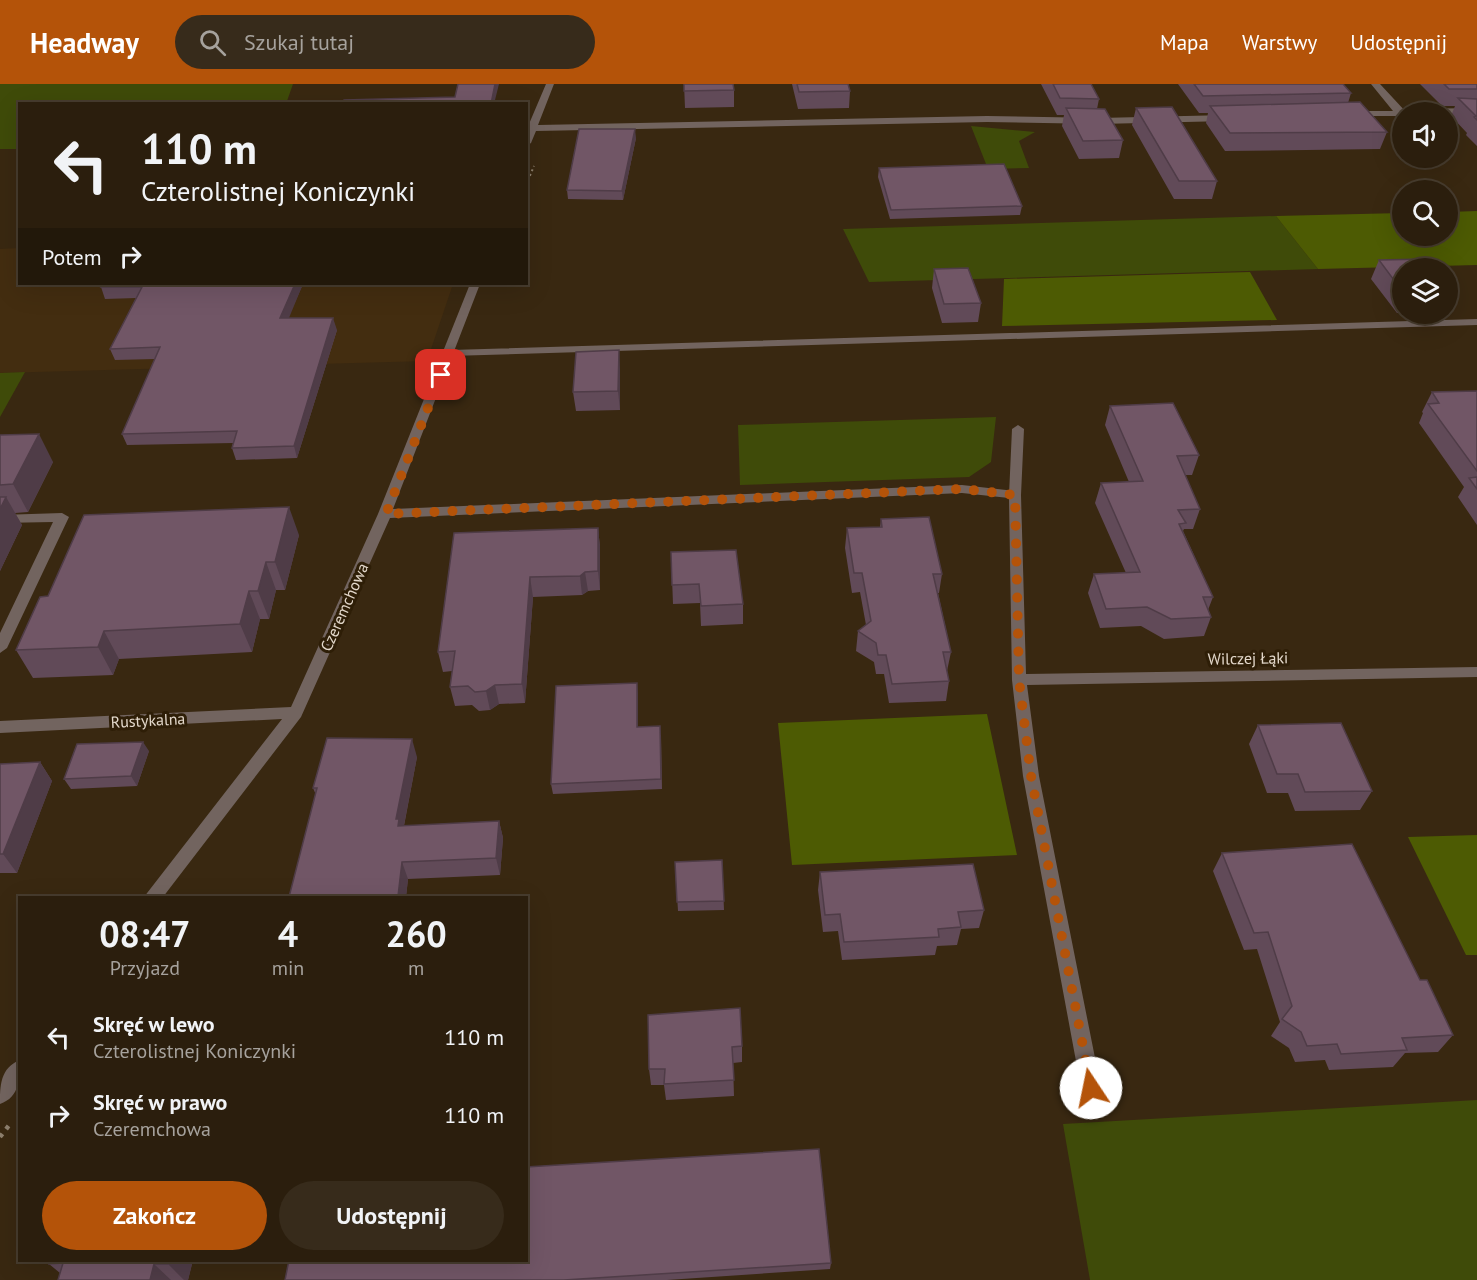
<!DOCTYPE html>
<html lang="pl">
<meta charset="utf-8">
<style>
:root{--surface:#2b1e0d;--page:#372b1b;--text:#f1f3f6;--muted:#a6a29d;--line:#473c2e;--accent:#b45309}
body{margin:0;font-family:"PT Sans",sans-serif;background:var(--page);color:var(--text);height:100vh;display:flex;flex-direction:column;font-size:22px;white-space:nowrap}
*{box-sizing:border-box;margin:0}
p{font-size:20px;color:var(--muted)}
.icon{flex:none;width:33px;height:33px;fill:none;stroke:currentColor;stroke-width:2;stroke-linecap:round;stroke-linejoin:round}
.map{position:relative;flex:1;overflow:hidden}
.side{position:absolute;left:18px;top:812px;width:510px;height:366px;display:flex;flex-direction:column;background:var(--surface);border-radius:0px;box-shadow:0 6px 24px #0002,0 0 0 2px var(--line)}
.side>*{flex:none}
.hud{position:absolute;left:18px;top:18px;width:510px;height:183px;border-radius:0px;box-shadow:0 6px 24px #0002,0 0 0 2px var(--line);background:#2b1e0d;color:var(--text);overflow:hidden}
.tools{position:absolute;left:1392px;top:18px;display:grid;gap:12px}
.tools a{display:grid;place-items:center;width:66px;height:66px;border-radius:50%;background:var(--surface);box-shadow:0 6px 24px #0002,0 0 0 2px var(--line);font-size:30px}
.pin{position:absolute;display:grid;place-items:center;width:51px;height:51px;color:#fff;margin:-26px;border-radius:12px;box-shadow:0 3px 9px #0006}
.me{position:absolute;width:66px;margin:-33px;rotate:349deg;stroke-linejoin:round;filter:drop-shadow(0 0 4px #0008)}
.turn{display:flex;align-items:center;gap:21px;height:126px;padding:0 24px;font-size:27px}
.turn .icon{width:78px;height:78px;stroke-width:2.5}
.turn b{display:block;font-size:42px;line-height:51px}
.then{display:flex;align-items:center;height:57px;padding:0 24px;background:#0003;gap:12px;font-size:22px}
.eta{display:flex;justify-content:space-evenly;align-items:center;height:102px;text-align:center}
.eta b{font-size:36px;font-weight:600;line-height:42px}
.cta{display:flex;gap:12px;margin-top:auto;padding:12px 24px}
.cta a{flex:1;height:69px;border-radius:36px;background:var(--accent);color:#fff;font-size:24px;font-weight:600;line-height:69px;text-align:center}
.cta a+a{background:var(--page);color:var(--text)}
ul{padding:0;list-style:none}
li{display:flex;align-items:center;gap:18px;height:78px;padding:0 24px}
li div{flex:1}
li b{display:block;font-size:22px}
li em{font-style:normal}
header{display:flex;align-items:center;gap:36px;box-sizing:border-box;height:84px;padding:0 30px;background:var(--accent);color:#fff}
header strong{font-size:28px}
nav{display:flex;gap:33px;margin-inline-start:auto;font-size:21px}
.search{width:420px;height:54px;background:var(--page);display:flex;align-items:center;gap:15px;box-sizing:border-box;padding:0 21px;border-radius:33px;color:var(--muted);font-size:22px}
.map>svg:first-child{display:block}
</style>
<header>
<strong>Headway</strong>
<div class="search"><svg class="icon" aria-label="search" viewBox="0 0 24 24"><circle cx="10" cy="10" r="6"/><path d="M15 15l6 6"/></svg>Szukaj tutaj</div>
<nav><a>Mapa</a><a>Warstwy</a><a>Udostępnij</a></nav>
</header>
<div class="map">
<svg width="1477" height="1196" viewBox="0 0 1477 1196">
<rect width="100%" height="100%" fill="#392811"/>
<!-- built -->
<path fill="#432d10" d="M19 164 20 200H453L427 277 0 289V165Z"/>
<!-- green -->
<path fill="#3f4b09" d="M0 0H293L287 17 207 20H20L19 65H0Z
M971 42 1035 48 1019 57 1029 84 988 85Z
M1276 132 1318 185 869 198 843 145Z
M25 288 0 333V289Z
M996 333 991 378 969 393 740 401 738 341Z
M1477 1016V1196H1090L1063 1040Z"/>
<!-- forest -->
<path fill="#4d5b03" d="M1477 127V181L1318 185 1276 132 1402 129V152H1448V128Z
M1250 188 1277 236 1002 242 1004 195Z
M987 630 1017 771 792 781 778 639Z
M1477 751V871H1466L1408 753Z"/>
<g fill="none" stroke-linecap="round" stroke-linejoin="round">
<!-- path-far1 -->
<path stroke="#8d7f6d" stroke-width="2" stroke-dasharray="2 3" stroke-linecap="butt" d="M526 101 534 82"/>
<!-- path -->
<path stroke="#8d7f6d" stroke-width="4.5" stroke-dasharray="4 6" stroke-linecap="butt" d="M0 1053 10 1040"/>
<!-- lane -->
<path fill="#72645f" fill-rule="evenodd" d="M1477 235V241L450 272 444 269 450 266Z
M1018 341 1024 345 1021 411 1015 415 1009 411 1012 345Z
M62 429 69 433 7 564 0 569V549L53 438 0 439V431Z"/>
<!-- street -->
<path fill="#72645f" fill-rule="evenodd" d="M546 0H554L538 41 987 32 1099 34 1228 31 1232 34 1228 37 1099 40 987 38 536 47 531 59 526 62V47Z
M1371 0H1380L1406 28 1410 25 1477 24V30L1402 28V35L1397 32H1348V28L1351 27H1393Z
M470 200H480L393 425 962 401 1015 407 1021 411 1026 590 1477 583V593L1027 601 1039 692 1101 1004 1098 1011 1091 1013 1084 1011 1081 1004 1023 692 1012 596 1009 414 962 409 390 434 301 633 163 813H144L282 635 0 649V637L291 623 378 430Z
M20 976C20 994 20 1013 0 1020 0 1002 0 984 20 976Z"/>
</g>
<!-- wall -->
<path fill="#614a58" d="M684 0 734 6V23L685 24Z
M792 0H848L850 7 849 24 798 25Z
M1041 0H1091L1099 15 1097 25 1123 56 1119 74 1079 75 1062 42 1064 31H1057Z
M1178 0H1343L1351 9 1348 19 1387 48 1380 65 1225 67 1206 39 1208 29H1199Z
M1420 0H1477V62L1466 51 1467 49 1451 32 1455 22H1442Z
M1136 24 1217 97 1212 115H1174L1132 41Z
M636 54 623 116 568 115 567 106Z
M879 84 1022 122 1020 131 890 135 878 93Z
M1379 176 1402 184V229H1397L1371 195Z
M934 185 981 219 978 238 942 239 932 204Z
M103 200H303L288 234 337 246 297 374 236 376 232 364 233 359 127 361 122 350 155 275 115 276 110 265 136 214 105 215 101 203Z
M1448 201 1455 209 1448 225Z
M620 285V326L576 327 573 308Z
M1477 307V441L1458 413 1464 403 1419 339 1423 329 1422 328 1432 308Z
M1110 322 1199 371 1192 391H1185L1200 425 1193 445H1184L1183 447 1213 513 1208 526 1211 533 1204 552 1164 555 1141 542 1100 544 1088 509 1094 490 1126 489 1095 419 1101 399 1129 398 1105 341Z
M0 351 53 378 28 428 15 429 22 441 0 487Z
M881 435 942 490 939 509H938L951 568 947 587 949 597 946 617 889 619 884 590H876L874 578 856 567 858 547 866 541 860 508 852 509 845 464 847 444 880 443Z
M598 444 600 463V506L588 507 582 511 533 513 525 619 499 620 490 626 479 627 472 621 455 622 450 603 452 587 443 588 438 568 454 449Z
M299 451 285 506H276L269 535H260L252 568 119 575 113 591 33 594 16 566 48 512Z
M671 468 743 520V540L701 542 700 519 673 520Z
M638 609V643L661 651 662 705 553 710 551 700Z
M1258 641 1372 707 1360 726 1295 727 1288 709H1267L1249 660Z
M149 667 137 702 71 705 64 695Z
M417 673 404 742 499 737 503 754 500 791 408 795 406 813H289L316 711 313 704Z
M40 678 52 697 17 789H0V680Z
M1222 769 1420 896 1453 951 1438 968 1405 969 1393 983 1329 986 1325 976 1295 978 1289 964 1271 952 1280 938 1257 865 1244 866 1213 787Z
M722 776 724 826 678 827 675 778Z
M820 788 984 826 979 844 961 845 957 861 937 862 935 871 842 876 838 847 823 848 818 806Z
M648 931 742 962V978L733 979 734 1012 666 1016 664 1001H651L649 985Z
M193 1176 188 1196H58L60 1189 49 1180Z
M831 1179 830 1185 667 1196H285Z"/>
<!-- shaded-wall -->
<path fill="#4f3c47" d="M495 0H499L494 20H491Z
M635 45 636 54 623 116 622 107Z
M295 200H303L284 246 280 234Z
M333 234 337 246 297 374 294 362Z
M619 266 620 285V326L618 307Z
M39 350 53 378 28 428 13 400Z
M6 413 22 441 0 487V425Z
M289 423 299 451 285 506 275 478Z
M598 444 600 463V506L598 487Z
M266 478 276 506 269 535 258 507Z
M585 488 588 507 582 511 580 492Z
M530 493 533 513 525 619 522 600Z
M249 507 260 535 252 568 240 540Z
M104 547 119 575 113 591 98 563Z
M637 599 638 609V652L637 643Z
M495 601 499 620 490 626 486 607Z
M412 655 417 673 403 746 404 759 396 735Z
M143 658 149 667 137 702 131 692Z
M40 678 52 697 17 789 3 770Z
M499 737 503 754 500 791 496 774Z
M402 778 408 795 406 813H399L398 812Z
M169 1176H193L188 1196H184L168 1180Z
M154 1180 171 1196H150Z"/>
<!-- building -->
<path fill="#715666" stroke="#4f3c47" stroke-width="1.5" d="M458 0H495L491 20H342L344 16 455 13Z
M684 0H733L734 6 684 7Z
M797 0H848L850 7 799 8Z
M1053 0H1091L1099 15 1060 14Z
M1194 0H1343L1351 9 1203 12Z
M1444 0H1477V5H1449Z
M1458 14 1477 15V36L1474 33 1476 32Z
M1360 18 1387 48 1230 49 1210 22Z
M1172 23 1217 97H1179L1136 24Z
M1066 24 1105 25 1123 56 1083 57Z
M579 45H635L622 107 567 106Z
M1004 80 1022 122 891 126 879 84Z
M1426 175 1434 184H1402V207L1379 176Z
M968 184 981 219 944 220 934 185Z
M103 200H295L280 234H333L294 362 232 364 237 347 122 350 160 263 110 265 142 203H101Z
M1448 201 1455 209 1448 210Z
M619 266 618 307 573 308 576 268Z
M1477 307V387L1428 320 1439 319 1432 308Z
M1173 319 1199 371 1177 372 1200 425 1178 426 1186 439 1179 440 1213 513H1203L1211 533 1171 535 1147 523 1106 525 1094 490 1140 488 1101 399 1143 397 1110 322Z
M39 350 13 400 0 401V351Z
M1477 393V405L1469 394Z
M0 413H6L0 425Z
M289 423 275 478H266L258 507H249L240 540 104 547 98 563 16 566 40 513 48 512 84 431Z
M929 433 942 490H933L951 568H943L949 597 892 600 886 571H878L876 559 858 547 871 537 862 489H854L847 444 882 443 881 435Z
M598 444V487L585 488 580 492 530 493 522 600 495 601 486 607 475 608 468 602 450 603 455 567 438 568 454 449Z
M736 466 743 520 701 522 699 500 672 501 671 468Z
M637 599V643L660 642 661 695 551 700 556 602Z
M1341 639 1372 707 1305 708 1298 690H1277L1258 641Z
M327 654 412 655 396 735H399L398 742 499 737 496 774 402 778 398 812 381 813H289L317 704H313Z
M143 658 131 692 64 695 77 660Z
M40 678 3 770H0V680Z
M1352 760 1420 896H1427L1453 951 1402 954 1407 966 1341 970 1337 960 1307 962 1301 948 1282 935 1292 922 1268 848 1254 849 1222 769Z
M722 776 724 817 677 818 675 778Z
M973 780 984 826 958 828 961 843 938 845 939 853 844 858 840 830 825 831 820 788Z
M740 924 742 962 732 963 734 996 664 1000 665 985H649L648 931Z
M819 1065 831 1179 564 1196H285L289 1176H526V1083Z
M50 1176H169L168 1180H154L150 1196H58L63 1179 49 1180Z"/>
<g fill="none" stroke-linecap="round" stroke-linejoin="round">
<!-- route -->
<path stroke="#b45309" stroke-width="10" stroke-dasharray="0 18" d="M441 291 386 430 962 405 1015 411 1019 596 1031 692 1091 1004"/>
</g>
<g text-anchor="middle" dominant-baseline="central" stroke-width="6" stroke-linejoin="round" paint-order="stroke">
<!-- street labels -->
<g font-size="16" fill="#e3d8cb" stroke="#2e1e07">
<text transform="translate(344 523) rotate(-66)">Czeremchowa</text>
<text transform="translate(1248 574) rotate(-1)">Wilczej Łąki</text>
<text transform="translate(148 636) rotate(-3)">Rustykalna</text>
</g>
</g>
</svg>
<div class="tools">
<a><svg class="icon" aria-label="sound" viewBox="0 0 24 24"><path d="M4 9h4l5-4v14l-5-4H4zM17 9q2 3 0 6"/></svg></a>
<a><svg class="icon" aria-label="search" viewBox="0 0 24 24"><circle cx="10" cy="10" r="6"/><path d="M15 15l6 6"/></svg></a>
<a><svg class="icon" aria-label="layers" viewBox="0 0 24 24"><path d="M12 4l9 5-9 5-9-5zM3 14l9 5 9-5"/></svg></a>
</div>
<div class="pin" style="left:441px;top:291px;background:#d93025"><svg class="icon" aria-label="arrive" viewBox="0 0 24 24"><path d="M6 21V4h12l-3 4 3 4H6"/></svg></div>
<svg class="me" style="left:1091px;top:1004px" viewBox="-20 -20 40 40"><circle r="19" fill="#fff"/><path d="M0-13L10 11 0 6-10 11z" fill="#b45309"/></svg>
<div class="hud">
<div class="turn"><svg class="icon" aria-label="left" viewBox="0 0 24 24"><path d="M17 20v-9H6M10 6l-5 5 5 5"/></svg><div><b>110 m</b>Czterolistnej Koniczynki</div></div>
<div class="then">Potem<svg class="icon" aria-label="right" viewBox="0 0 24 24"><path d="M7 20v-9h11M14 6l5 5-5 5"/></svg></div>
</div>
<section class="side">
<div class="eta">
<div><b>08:47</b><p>Przyjazd</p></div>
<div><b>4</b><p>min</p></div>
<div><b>260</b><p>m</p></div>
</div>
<ul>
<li><svg class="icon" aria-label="left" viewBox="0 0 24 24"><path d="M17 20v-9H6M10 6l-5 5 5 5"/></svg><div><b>Skręć w lewo</b><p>Czterolistnej Koniczynki</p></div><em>110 m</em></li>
<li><svg class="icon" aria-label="right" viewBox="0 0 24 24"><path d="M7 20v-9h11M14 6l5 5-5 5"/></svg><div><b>Skręć w prawo</b><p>Czeremchowa</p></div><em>110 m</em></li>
</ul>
<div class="cta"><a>Zakończ</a><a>Udostępnij</a></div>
</section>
</div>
